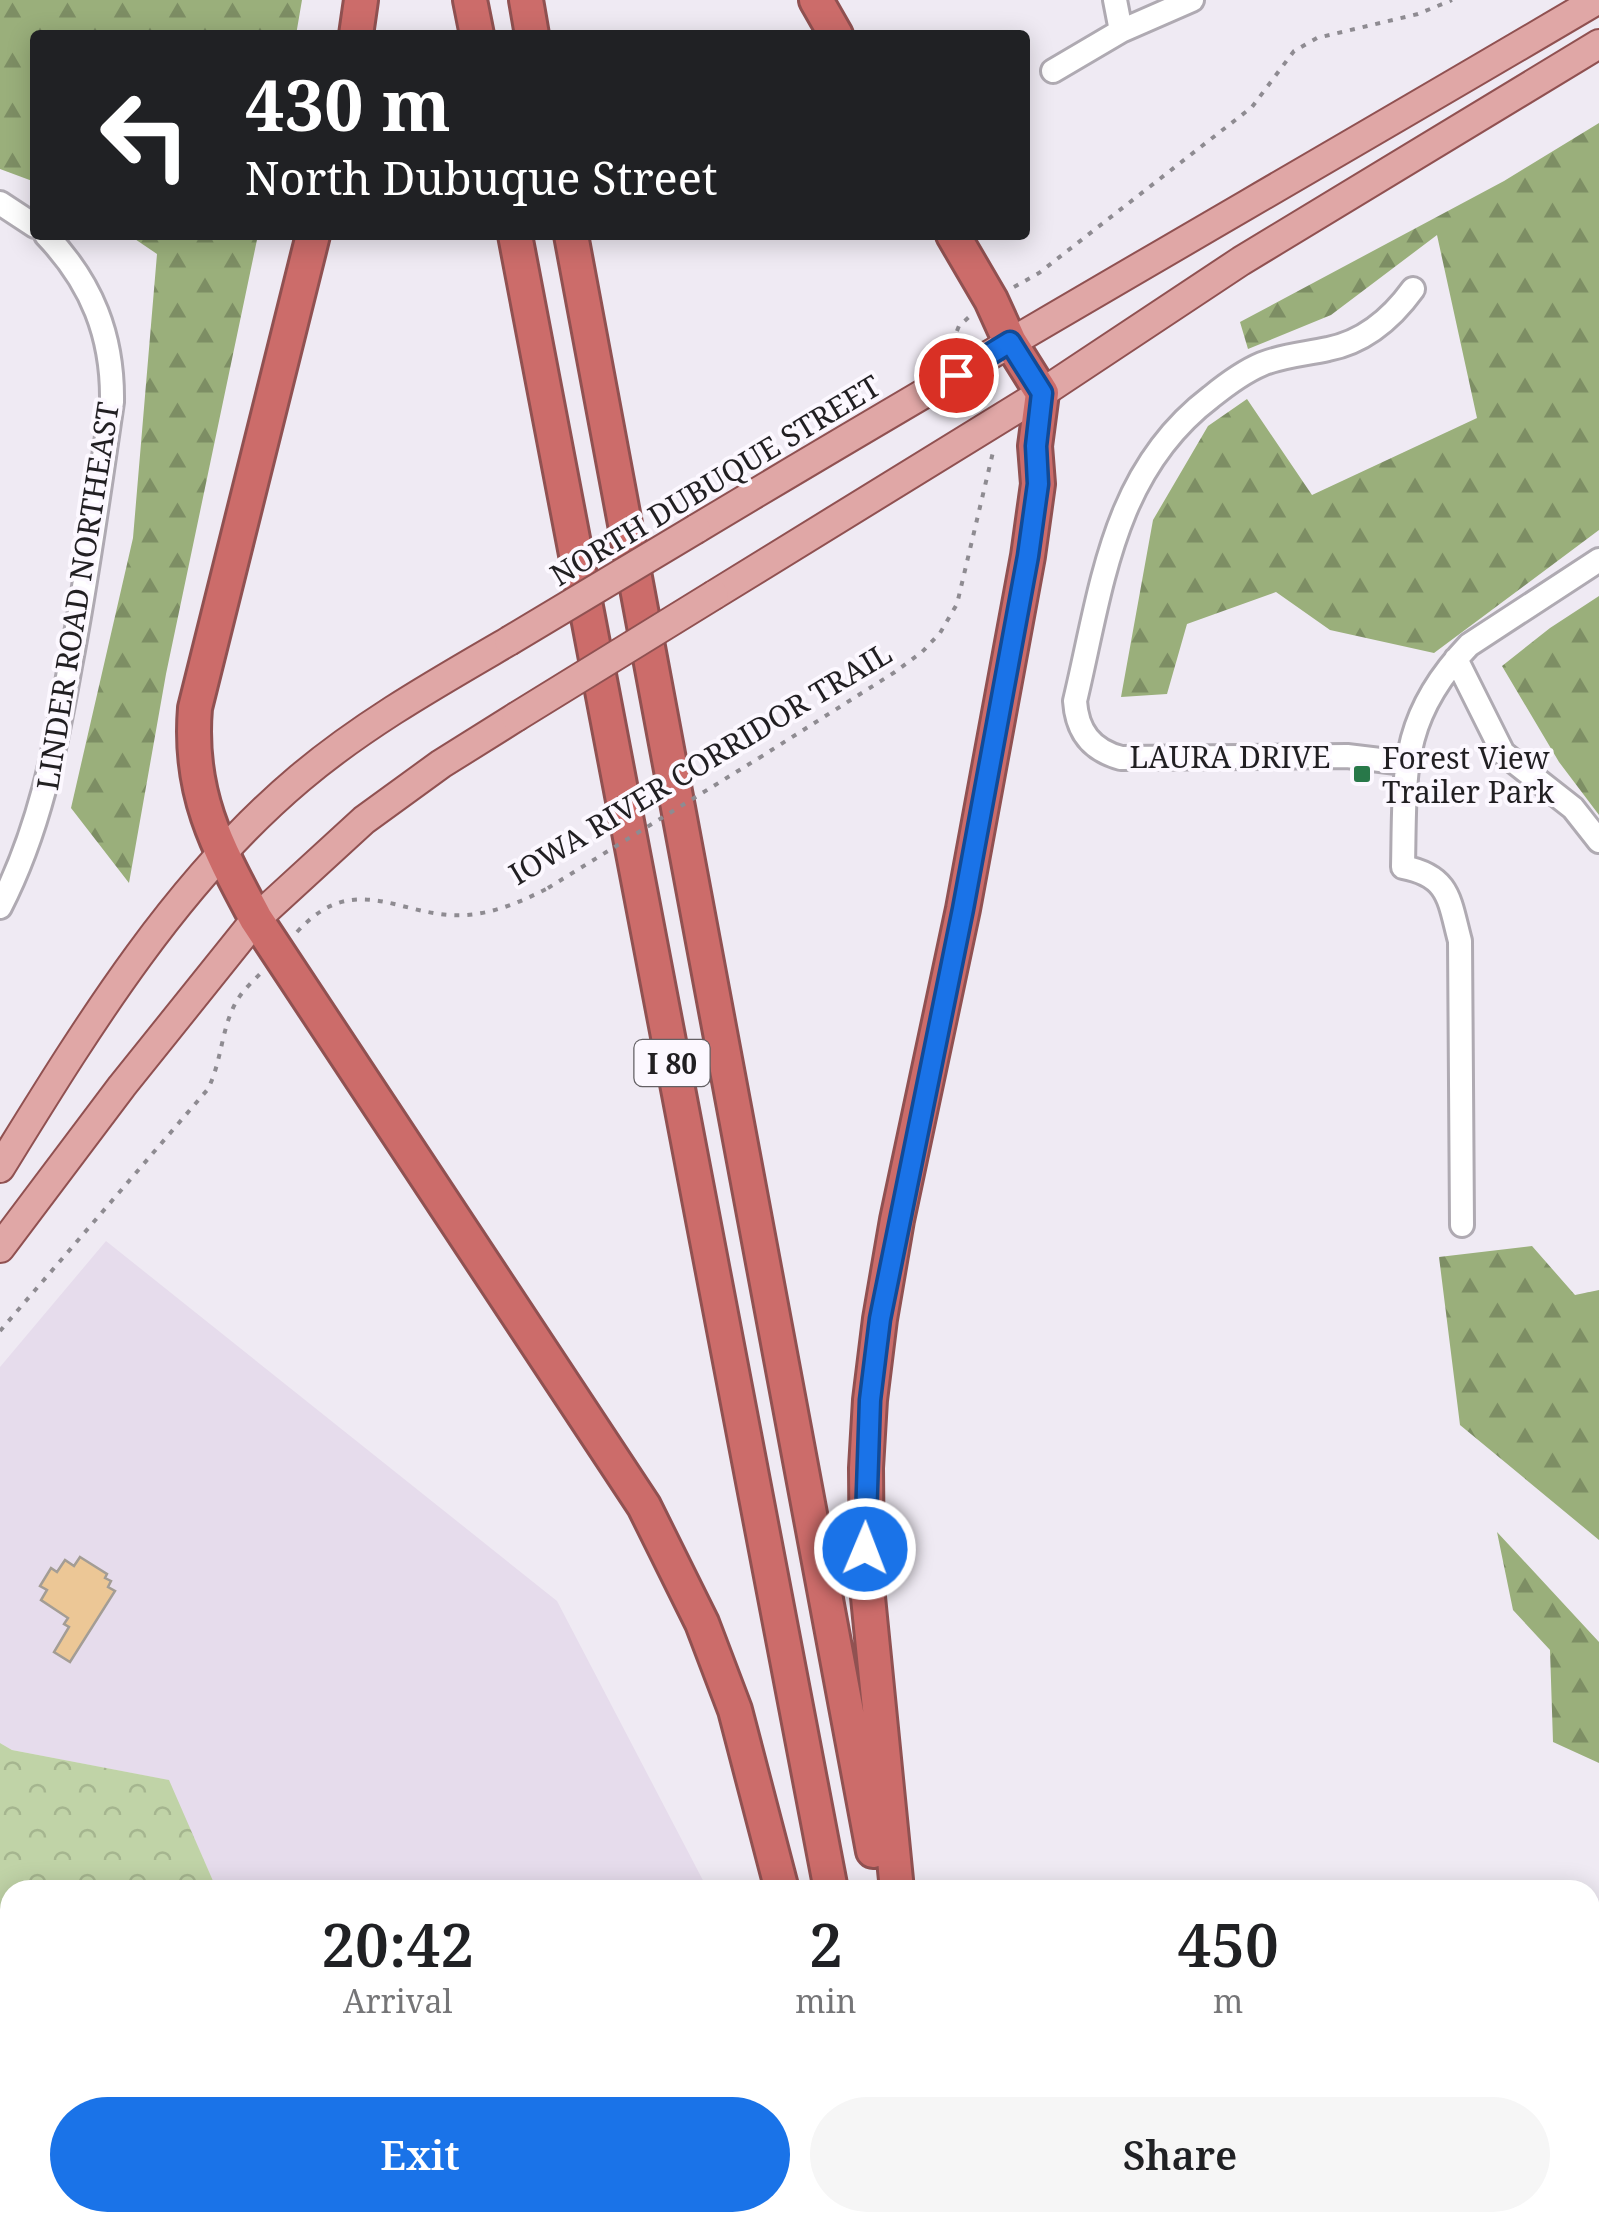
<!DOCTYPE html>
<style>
:root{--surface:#fff;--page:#f6f6f6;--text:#202124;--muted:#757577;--accent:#1a73e8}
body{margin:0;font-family:"Noto Serif",serif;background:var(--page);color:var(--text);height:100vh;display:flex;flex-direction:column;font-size:38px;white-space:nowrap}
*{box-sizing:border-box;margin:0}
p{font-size:32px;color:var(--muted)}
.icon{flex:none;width:55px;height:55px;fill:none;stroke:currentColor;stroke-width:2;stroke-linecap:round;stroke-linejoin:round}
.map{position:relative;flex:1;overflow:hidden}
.drawer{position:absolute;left:0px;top:1880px;width:1600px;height:352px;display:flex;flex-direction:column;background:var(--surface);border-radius:30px 30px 0 0;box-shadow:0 5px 25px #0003}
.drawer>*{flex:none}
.top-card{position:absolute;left:30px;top:30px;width:1000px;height:210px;border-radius:10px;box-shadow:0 5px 25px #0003;background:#202124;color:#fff;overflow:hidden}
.pin{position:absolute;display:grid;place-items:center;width:85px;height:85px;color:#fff;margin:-42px;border:5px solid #fff;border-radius:50%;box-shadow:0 2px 10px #0007}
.me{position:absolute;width:110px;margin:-55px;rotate:1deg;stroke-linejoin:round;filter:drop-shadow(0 0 8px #0008)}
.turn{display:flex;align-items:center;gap:35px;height:210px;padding:0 50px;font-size:45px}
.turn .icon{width:130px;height:130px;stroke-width:2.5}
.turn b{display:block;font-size:70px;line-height:85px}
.eta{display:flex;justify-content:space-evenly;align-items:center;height:170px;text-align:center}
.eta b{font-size:60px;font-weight:600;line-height:70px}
.button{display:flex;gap:20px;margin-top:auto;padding:20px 50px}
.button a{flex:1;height:115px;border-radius:60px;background:var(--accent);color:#fff;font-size:40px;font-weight:600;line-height:115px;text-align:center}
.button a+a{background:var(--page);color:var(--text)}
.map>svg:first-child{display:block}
</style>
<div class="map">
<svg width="1599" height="2231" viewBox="0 0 1599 2231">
<defs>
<pattern id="forest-firs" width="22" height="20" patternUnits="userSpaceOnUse" patternTransform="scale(2.5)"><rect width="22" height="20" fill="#9aaf7b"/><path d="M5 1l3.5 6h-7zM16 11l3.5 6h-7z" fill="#7d8e64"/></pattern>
<pattern id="park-crowns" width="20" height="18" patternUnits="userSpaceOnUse" patternTransform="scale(2.5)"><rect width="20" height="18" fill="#c0d3a7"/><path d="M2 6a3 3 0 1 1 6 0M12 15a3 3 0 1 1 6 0" fill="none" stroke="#a5b58f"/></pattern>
</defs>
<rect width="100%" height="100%" fill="#efeaf3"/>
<!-- built -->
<path fill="#e6dcec" d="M106 1241 557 1601 708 1890H217L168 1780 12 1750 0 1743V1367Z"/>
<!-- forest -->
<path fill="url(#forest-firs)" d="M0 0H302L296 35H35V182L0 169Z
M1599 123V530L1434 653 1330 630 1276 592 1187 624 1167 694 1121 697 1153 520 1208 426 1247 399 1312 495 1477 418 1437 235 1331 315 1248 349 1240 322 1504 181Z
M129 235H258L166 674 129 883 71 808 133 538 157 254Z
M1599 596V815L1559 762 1502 666 1550 628Z
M1532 1246 1575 1295 1599 1290V1540L1460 1425 1439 1257Z
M1497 1532 1599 1642V1763L1553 1742 1550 1650 1513 1610Z
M1599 1943V2231H1087L1086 2223 1590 2222V1944Z"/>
<!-- park -->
<path fill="url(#park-crowns)" d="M0 1743 12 1750 169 1780 217 1890H10V2222H857L859 2231H0Z"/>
<!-- building -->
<path fill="#ecc796" stroke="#a39d95" stroke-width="2.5" d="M80 1557 107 1574 105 1578 111 1581 108 1587 115 1591 70 1662 54 1652 69 1627 64 1624 68 1618 41 1600 47 1590 40 1586 51 1568 57 1572 65 1560 74 1566Z"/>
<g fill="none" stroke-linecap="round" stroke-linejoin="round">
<defs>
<path id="minor" d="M1115 0 1121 31
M1053 71 1121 31 1192 0
M0 203 35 226
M1456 659 1503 753 1573 808 1599 841
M1405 763 1347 756 1121 758C1091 750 1077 731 1075 701 1102 588 1112 472 1211 397 1227 384 1243 372 1262 364 1284 355 1306 354 1328 349 1364 342 1392 318 1413 289
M0 907C39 831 55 751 70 666 87 579 99 490 112 402 113 336 92 283 46 235
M1462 1225 1460 941C1449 900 1450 876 1403 867 1405 773 1399 718 1469 645L1599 560
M0 2155 10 2164
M25 2231V2222"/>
<path id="major" d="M696 529C995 349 1297 177 1597 0
M714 595 1042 393 1241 261 1599 44
M0 1168C86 1029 174 884 300 778 364 724 437 683 509 641
M0 1248 122 1086 256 919 364 820 441 764 516 717"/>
<path id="highway" d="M470 0 477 35
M526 0 532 35
M816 0 836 35
M356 35 361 0
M313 235 195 708C188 793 217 846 256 919L644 1506 702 1623 735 1710 782 1890
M515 235 831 1890
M571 235 873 1851
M897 1890 867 1587 866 1468 870 1400 880 1319 897 1220 963 909 1028 556 1038 484 1035 446 1042 393 1010 342 991 300 953 235
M859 2222 861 2231
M892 2222 893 2231
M942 2222 943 2231"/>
</defs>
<!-- minor casing -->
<use href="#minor" stroke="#afaab2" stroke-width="28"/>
<!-- major casing -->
<use href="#major" stroke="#905151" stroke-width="32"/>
<!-- highway casing -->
<use href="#highway" stroke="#905151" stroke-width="38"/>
<!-- path -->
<path stroke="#8e8b91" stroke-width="4" stroke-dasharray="5 8" stroke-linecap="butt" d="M1014 287 1039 273 1252 107 1294 51 1317 38 1418 14 1452 0
M947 355 959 326 969 317
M759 758 895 672 922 652 940 633 957 604 993 452
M297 932C356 867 402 920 467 915 495 913 523 901 548 888
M0 1331 208 1089C222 1060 221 1031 235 1004 241 992 252 982 261 973
M1070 2222 1072 2231
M1304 2222 1307 2231
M1312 2222 1358 2231"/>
<!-- minor -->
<use href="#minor" stroke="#fff" stroke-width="22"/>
<!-- major -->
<use href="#major" stroke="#e0a7a6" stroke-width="28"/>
<!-- highway -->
<use href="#highway" stroke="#cc6c6a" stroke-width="32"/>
<defs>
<path id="major-bridge" d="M509 641 696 529
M516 717 714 595"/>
</defs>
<!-- major-bridge casing -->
<use href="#major-bridge" stroke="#905151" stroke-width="32" stroke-linecap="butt"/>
<!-- path-bridge -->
<path stroke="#8e8b91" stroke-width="4" stroke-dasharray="5 8" stroke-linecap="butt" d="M548 888 759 758"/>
<!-- major-bridge -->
<use href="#major-bridge" stroke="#e0a7a6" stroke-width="28"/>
</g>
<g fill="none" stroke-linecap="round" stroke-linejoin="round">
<defs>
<path id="route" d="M865 1549 870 1400 880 1319 963 909 1028 556 1038 484 1036 446 1042 393 1010 342 956 375"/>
</defs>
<!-- route casing -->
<use href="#route" stroke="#114b97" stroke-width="25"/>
<!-- route -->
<use href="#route" stroke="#1a73e8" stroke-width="18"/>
</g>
<!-- markers -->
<rect fill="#287849" stroke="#fcf8ff" stroke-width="4" x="1352" y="764" width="20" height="20" rx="5"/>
<g text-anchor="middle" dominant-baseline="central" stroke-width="8" stroke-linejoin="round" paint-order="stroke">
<!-- shield labels -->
<rect fill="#fcf8ff" stroke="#636064" stroke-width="2.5" x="634.5" y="1040" width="75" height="46" rx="8"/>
<g font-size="28" font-weight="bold" fill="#211f22">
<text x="672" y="1063">I 80</text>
</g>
<!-- street labels -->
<g font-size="30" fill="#211f22" stroke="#fcf8ff">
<text transform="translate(715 480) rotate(-31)">NORTH DUBUQUE STREET</text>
<text transform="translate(77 596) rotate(-81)">LINDER ROAD NORTHEAST</text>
<text x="1230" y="756">LAURA DRIVE</text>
<text transform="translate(700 763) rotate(-31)">IOWA RIVER CORRIDOR TRAIL</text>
</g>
<!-- poi labels -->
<g font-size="30" fill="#211f22" stroke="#fcf8ff" text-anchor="start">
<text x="1382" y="757">Forest View<tspan x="1382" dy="34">Trailer Park</tspan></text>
</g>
</g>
</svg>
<div class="pin" style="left:956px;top:375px;background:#d93025"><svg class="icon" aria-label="arrive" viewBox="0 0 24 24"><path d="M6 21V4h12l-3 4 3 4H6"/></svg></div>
<svg class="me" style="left:865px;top:1549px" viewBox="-20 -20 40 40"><circle r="17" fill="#1a73e8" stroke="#fff" stroke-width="3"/><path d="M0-11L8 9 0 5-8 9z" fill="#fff"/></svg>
<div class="top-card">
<div class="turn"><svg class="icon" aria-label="left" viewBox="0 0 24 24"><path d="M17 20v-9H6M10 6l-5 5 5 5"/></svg><div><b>430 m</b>North Dubuque Street</div></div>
</div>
<section class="drawer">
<div class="eta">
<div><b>20:42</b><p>Arrival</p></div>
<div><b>2</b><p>min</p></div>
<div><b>450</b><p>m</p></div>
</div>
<div class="button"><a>Exit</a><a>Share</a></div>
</section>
</div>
